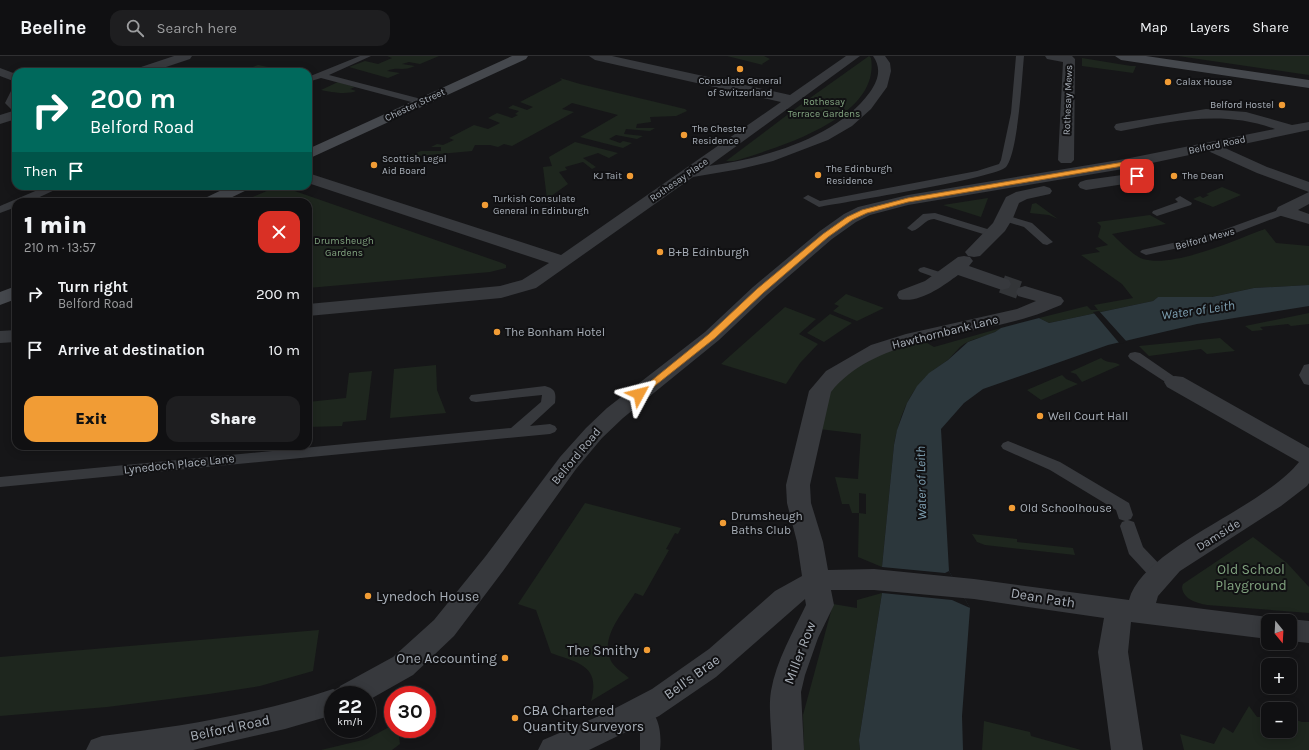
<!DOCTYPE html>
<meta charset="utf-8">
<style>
:root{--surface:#101012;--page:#1e1e20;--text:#f1f3f6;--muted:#9c9d9f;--line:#303032;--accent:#f19c35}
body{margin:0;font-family:Karla,sans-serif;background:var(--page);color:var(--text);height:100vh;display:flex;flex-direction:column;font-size:15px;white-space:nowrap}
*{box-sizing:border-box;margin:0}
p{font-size:13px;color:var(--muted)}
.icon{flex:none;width:22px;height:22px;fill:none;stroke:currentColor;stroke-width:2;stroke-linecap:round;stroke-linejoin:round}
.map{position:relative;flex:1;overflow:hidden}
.panel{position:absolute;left:12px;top:142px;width:300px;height:252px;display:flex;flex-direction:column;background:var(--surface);border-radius:12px;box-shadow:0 2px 10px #0003,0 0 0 1px var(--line)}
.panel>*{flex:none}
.banner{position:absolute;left:12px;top:12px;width:300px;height:122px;border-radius:12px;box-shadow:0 2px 10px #0003,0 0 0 1px var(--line);background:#00695c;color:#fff;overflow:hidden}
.needle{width:26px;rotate:162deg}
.controls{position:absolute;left:1261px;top:558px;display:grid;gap:8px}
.controls a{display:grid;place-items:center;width:36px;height:36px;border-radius:8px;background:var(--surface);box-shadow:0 2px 10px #0003,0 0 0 1px var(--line);font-size:20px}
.speed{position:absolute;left:324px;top:630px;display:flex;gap:8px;font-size:20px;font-weight:700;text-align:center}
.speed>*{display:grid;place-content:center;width:52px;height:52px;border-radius:50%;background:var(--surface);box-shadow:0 2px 10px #0003,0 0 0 1px var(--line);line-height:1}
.speed small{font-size:10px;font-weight:400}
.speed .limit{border:6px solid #d22;background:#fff;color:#111}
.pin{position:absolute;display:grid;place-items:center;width:34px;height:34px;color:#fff;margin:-17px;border-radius:8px;box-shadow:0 2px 6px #0006}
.me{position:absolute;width:44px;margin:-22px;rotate:52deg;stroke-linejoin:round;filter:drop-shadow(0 0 3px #0008)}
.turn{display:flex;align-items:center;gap:14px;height:84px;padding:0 12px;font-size:18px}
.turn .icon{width:52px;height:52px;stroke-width:2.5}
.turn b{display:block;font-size:28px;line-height:34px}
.then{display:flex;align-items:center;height:38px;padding:0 12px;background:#0003;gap:8px;font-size:15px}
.round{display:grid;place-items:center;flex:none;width:42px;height:42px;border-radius:12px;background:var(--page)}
.summary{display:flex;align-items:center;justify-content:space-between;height:68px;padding:0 12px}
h1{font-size:24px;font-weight:800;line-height:30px}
.action{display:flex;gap:8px;margin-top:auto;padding:8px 12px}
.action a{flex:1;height:46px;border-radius:12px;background:var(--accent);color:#111;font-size:16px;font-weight:800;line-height:46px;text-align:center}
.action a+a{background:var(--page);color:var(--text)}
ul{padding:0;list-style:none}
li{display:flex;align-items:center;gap:12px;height:56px;padding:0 12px}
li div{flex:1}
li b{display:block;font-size:15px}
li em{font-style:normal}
header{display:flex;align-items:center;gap:24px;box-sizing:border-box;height:56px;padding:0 20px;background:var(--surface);border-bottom:1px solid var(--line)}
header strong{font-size:19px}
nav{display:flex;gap:22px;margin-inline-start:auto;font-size:14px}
.search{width:280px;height:36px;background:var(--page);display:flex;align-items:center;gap:10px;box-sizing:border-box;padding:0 14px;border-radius:12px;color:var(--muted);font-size:15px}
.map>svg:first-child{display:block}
</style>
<header>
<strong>Beeline</strong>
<div class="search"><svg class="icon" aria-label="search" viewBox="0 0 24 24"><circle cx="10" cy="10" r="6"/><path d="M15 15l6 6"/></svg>Search here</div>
<nav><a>Map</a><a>Layers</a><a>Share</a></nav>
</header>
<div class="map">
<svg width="1309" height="694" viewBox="0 0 1309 694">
<rect width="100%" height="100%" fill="#161618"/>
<!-- green -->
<path fill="#1e261e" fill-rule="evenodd" d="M387 0H439L420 8 409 6 402 8 415 10C401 16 398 10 387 15L400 17 388 22 349 11 365 5 378 8 392 2Z
M727 0H764L770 3 762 8 763 9Z
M869 0 871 2C881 62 777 92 734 105H726L803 47Z
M1178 0H1309V19L1295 17Z
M1082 2 1131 10H1136L1133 17 1082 10Z
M258 9 289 15 239 16Z
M560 22 580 28 685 53 687 55 676 60 650 61 651 66 637 68 636 72H655L650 75 626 73 624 78 643 80 637 83 616 79 609 83 620 87 623 85 632 87 623 92 580 81 618 59 572 47 562 53 574 56 512 90 504 88 498 91 490 89H475L472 95 406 101 421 95H441V91H431L437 88 443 89 454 84 449 82 474 69 488 73 500 67 488 62 497 57 512 62 518 59 515 58 519 55 508 52 513 49 527 54 533 51 520 46 562 24Z
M338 26 355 31 350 33 356 35C347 39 330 36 321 34Z
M575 86 618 97 609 102 598 97 583 102 596 111 592 113 583 106 565 111 567 114 559 116 568 128 547 143 543 111 552 110 549 101Z
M276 131 286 132 502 207 506 209V212L490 216 308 232V146H241Z
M1222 131 1241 139 1213 151 1193 143 1200 140 1203 142 1209 139 1206 138Z
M988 142 981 161 943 149Z
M1036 147 1058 163 1049 159 1030 157 1032 148Z
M1150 159 1166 168 1112 178C1118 184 1135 201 1143 203 1175 212 1234 184 1265 173L1276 187 1309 190V229L1254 232 1212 241H1158L1153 245 1049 267 1039 262 1087 250 1091 254H1098L1094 249 1133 242 1122 228 1081 199 1100 196 1095 192 1108 189 1098 181 1101 170 1097 166Z
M846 238 884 252 857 265 833 255 839 250 834 248Z
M785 251 816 263 799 278 818 288 800 307 786 328 721 308Z
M1309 257V268L1291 270 1288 268 1260 271 1263 274 1252 275 1245 270Z
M830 258 852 267 824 286 807 277Z
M1001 272C990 281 975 281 964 288 958 292 954 298 949 303 942 309 935 312 929 318 908 336 899 363 894 389L882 511 858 501 859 457H852L849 448H842L835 421 858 423 861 378 819 373 826 338 841 320 881 298 914 287H927L934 291ZM859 437 866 438V458L859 457Z
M1220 282 1235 295 1207 298 1201 293 1149 300 1139 290Z
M1101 302C1107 308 1114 305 1120 309L1082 326 1076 318 1070 316Z
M436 309 437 334 446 357 390 362 394 313Z
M372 315 366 364 343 366 342 370 308 371V346L346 342 349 317Z
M1062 319 1066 323 1078 328 1041 344 1027 334Z
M585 447 681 472 678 478 675 477 666 493 669 494 643 540 635 537C624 556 599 581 611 605 614 611 623 617 629 622L591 645C601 609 578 607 551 597L536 554 518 548Z
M972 478 1017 483V486L1073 492 1075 499 985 489 977 486Z
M1253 481 1287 507 1309 531V557L1207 549C1196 547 1183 543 1182 531L1183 528Z
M882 537 859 684 860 694H804L803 659 833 548 857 552V544Z
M319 574 313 615 260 630 209 638 107 651 0 660V601Z
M1249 650 1257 661H1261L1268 670V675H1290V662L1302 666H1309V694H1184L1180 678 1214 688 1223 671 1233 677Z
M984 665 1030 676 1031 680 1081 694H982Z
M393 669V673H425L399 681 400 688 392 694H321L367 683Z"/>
<!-- water -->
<path fill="#2c373c" d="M1309 229V250L1197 268 1108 289 983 333 964 347 941 373 949 515 970 552 962 660 963 694H860L859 684 882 537V511L894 389 897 374 907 347 917 330 929 317 948 304 968 286 995 276 1001 272 1039 262 1049 267 1153 245 1158 241H1212L1254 232Z"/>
<!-- pier -->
<path fill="#161618" d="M1099 255 1127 286 1120 288 1093 256Z
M882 511 945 517 949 515 970 552 952 544 882 537Z"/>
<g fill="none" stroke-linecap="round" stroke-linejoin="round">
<!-- street-tunnel -->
<path stroke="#333538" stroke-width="18" stroke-dasharray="18 8" stroke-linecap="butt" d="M1002 228 1025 236"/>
<!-- lane -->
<path fill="#37393d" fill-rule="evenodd" d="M360 0H371L329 19 425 44V48H419L321 22 308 26V21Z
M1016 0H1024C1022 21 1018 97 1006 111 996 122 845 146 819 151L803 142 808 139 820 145 977 115 999 108 1001 104 1011 57Z
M47 130H58L59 132 29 146H16V151L0 157V150Z
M1180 140 1192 147 1191 149 1157 160 1152 157 1153 155 1178 146 1175 143Z
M1284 152 1288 153 1289 155 1288 157 1220 183 1146 199 1140 196 1142 194 1212 178Z
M935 157 997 176 998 178 993 181 934 163C925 163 921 173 912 175L907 172 923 158Z
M1005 159 1032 167 1053 186 1047 189 1043 188 1024 171 1001 164 1000 162 1001 160Z
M924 211 949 219 951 221 945 225 920 216 918 214 920 212Z
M1135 296 1140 297 1182 326 1180 329H1170L1130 303 1128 300 1130 297Z
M1309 308V329L1304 328 1299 319 1304 309Z
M545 330C556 333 556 337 555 347L530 370 550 368 555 370 557 373 555 376 550 378 0 431V421L511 372 541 346 542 339 476 346 471 345 469 342 471 339Z
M1008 385 1060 406 1129 447 1133 459 1131 463 1125 465 1119 463 1116 454 1050 414 1003 393 1001 390 1003 387Z
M1128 464 1134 466 1143 491 1165 514 1168 519 1165 524 1159 525 1153 524 1129 498 1120 470 1122 466Z
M640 648C659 654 662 676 660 694H640V674L630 656 633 650Z"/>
<!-- street -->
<path fill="#37393d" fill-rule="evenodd" d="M174 0H192L190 3 151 16H133L135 13Z
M589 0H612L790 39 846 0H860L709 110C762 103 837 82 870 36 878 24 882 13 873 0H885L890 7 891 15 887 31 871 53 852 70 828 84 773 105 740 113 693 121 536 232 501 242 308 260V248L500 230 522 224 549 207 308 127V117L561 199 781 46 595 4Z
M1045 0H1072L1075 3 1074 104 1071 107H1061L1058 104 1063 6 1047 3Z
M0 12 16 18V26L0 20Z
M16 34V63L0 68V59L16 54 11 53 5 47 11 35Z
M1206 53 1246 56 1292 69 1309 66V74L1225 92 1267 111 1309 126V136L1257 117 1208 95 1138 110 1147 118 1143 124 1137 126 1086 134 1080 132 1078 129 1080 126 1086 124 1129 118 1123 113 908 149 870 159 856 166 832 183 767 239 719 284 623 362 602 382 576 413 503 515 454 580 413 619 367 645V639H333V659L285 673 193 694H86L91 684 102 680C179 671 259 658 333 633L338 635 340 630 393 601 434 564 485 501 560 401 586 372 607 352 705 276 753 231 820 175 844 158 858 151 908 139 1125 103 1275 73C1223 54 1173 65 1121 75L1116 74 1114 71 1116 68 1121 67Z
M1044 130 1050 132 1052 135 1050 138 1027 143 1019 147 1013 162 1005 175 980 200 974 201 968 200 965 196 993 167 1006 141 1016 136Z
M1309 136V148L1298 154 1309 158V168L1278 159 1276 155 1278 151Z
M964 200 970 201 973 205 969 210 1009 224 1011 228 1009 232 1002 234 958 219C943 230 919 248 899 243L897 239 899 235 925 225 958 201Z
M1025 230 1061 241 1064 245 1061 249C1050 253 1040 258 1029 261 966 281 875 281 831 336L810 429 811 447 823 486 828 514 874 513 974 523 1129 544C1143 491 1262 453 1299 406L1167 331 1164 326 1167 321 1175 320 1183 321 1309 392V427L1307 430 1281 450 1180 515 1158 540 1156 547 1268 561 1278 564 1268 565V583L1131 566 1128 596 1143 694H1111L1098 596 1104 562 974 543 874 534H831L834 549 818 582 805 619 801 636 804 694H772C772 675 768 654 771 635 776 605 793 576 806 549L805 543 716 621 659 660 589 694H538L543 684 606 657 652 633 709 593 775 535 802 520 797 486 787 447 786 429 809 335 826 315 871 289 906 278 1017 253 1036 245 1018 240 1016 236 1018 232Z
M16 274V286L0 287V275Z
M1290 563 1309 565V587L1290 585V565H1283Z"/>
<!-- secondary -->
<path fill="#45484d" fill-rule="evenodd" d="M512 0H528L526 3 308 103V93Z
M1115 0H1146L1309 24V32L1121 4Z
M230 130H251L249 133 222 146H201L203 143Z
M16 230V243L0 249V236Z"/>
</g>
<!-- route -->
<path fill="#f19c35" stroke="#9d6522" d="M1124 106 1138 113 1142 118 1139 122H1135L1134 116 1123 110 908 146 867 157 852 164 828 181 763 237 715 282 642 340H636L635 338 709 278 757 233 823 178 847 161 862 154 908 142Z"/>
<!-- markers -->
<g fill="#f19c35" stroke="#111113" stroke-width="1.5">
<circle cx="740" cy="13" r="4"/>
<circle cx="1168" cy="26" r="4"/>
<circle cx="1282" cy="49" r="4"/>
<circle cx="684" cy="79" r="4"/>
<circle cx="374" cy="109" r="4"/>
<circle cx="818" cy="119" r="4"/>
<circle cx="630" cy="120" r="4"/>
<circle cx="1174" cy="120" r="4"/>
<circle cx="485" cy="149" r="4"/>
<circle cx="660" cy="196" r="4"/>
<circle cx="497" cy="276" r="4"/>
<circle cx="1040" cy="360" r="4"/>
<circle cx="1012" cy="452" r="4"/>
<circle cx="723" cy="467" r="4"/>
<circle cx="368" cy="540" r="4"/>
<circle cx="647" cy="594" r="4"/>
<circle cx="505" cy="602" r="4"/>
<circle cx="515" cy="662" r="4"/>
</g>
<g text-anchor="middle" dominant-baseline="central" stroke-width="4" stroke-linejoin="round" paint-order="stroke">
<!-- far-poi labels -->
<g font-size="10" fill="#a8afb8" stroke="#111113" text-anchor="start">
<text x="740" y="25" text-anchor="middle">Consulate General<tspan x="740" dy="12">of Switzerland</tspan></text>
<text x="1176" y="26">Calax House</text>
<text x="1274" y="49" text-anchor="end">Belford Hostel</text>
<text x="692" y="73">The Chester<tspan x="692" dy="12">Residence</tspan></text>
<text x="382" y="103">Scottish Legal<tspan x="382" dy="12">Aid Board</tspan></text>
<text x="826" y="113">The Edinburgh<tspan x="826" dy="12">Residence</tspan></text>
<text x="622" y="120" text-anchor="end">KJ Tait</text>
<text x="1182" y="120">The Dean</text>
<text x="493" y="143">Turkish Consulate<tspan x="493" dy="12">General in Edinburgh</tspan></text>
</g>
<!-- far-street labels -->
<g font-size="10" fill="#a8afb8" stroke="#111113">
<text transform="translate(1068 44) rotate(-88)">Rothesay Mews</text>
<text transform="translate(415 49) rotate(-25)">Chester Street</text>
<text transform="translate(1217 89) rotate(-12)">Belford Road</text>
<text transform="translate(679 124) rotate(-35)">Rothesay Place</text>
<text transform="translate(1205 183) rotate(-15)">Belford Mews</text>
</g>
<!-- far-park labels -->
<g font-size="10" fill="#81a37f" stroke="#111113">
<text x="824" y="46">Rothesay<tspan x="824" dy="12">Terrace Gardens</tspan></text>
<text x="344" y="185">Drumsheugh<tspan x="344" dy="12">Gardens</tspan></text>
</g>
<!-- poi labels -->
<g font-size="12" fill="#a8afb8" stroke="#111113" text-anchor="start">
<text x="668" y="196">B+B Edinburgh</text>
<text x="505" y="276">The Bonham Hotel</text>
<text x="1048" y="360">Well Court Hall</text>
<text x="1020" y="452">Old Schoolhouse</text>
<text x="731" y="460">Drumsheugh<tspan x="731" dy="14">Baths Club</tspan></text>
</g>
<!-- street labels -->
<g font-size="12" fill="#a8afb8" stroke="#111113">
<text transform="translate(945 276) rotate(-14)">Hawthornbank Lane</text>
<text transform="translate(576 400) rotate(-50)">Belford Road</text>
<text transform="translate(179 408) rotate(-6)">Lynedoch Place Lane</text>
<text transform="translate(1218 479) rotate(-32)">Damside</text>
</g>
<!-- water labels -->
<g font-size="13" font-style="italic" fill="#7fa1b3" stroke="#111113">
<text transform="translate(1198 254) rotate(-8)">Water of Leith</text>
<text transform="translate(921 427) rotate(-91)">Water of Leith</text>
</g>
<!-- near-park labels -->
<g font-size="14" fill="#81a37f" stroke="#111113">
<text x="1251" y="513">Old School<tspan x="1251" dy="16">Playground</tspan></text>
</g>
<!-- near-poi labels -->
<g font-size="14" fill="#a8afb8" stroke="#111113" text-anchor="start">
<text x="376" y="540">Lynedoch House</text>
<text x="639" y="594" text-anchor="end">The Smithy</text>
<text x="497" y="602" text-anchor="end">One Accounting</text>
<text x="523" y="654">CBA Chartered<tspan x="523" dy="16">Quantity Surveyors</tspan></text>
</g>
<!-- near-street labels -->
<g font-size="14" fill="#a8afb8" stroke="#111113">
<text transform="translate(1043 542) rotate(9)">Dean Path</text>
<text transform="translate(800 597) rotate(-69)">Miller Row</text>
<text transform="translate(692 621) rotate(-36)">Bell's Brae</text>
<text transform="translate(230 672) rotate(-12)">Belford Road</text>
</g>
</g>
</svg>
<div class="controls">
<a><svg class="needle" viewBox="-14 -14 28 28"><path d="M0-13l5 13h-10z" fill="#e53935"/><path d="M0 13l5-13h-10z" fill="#9c9d9f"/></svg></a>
<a>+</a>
<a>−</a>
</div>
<div class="speed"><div>22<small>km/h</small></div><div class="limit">30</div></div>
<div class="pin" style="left:1137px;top:120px;background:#d93025"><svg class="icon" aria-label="arrive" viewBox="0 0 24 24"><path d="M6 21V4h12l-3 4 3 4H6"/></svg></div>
<svg class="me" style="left:639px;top:338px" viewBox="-20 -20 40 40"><path d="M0-17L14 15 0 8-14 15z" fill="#f19c35" stroke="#fff" stroke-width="4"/></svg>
<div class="banner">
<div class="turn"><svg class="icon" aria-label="right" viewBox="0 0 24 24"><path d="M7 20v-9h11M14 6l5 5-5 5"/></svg><div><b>200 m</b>Belford Road</div></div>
<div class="then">Then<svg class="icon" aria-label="arrive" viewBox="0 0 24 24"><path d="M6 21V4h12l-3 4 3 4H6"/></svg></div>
</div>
<section class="panel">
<div class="summary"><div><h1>1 min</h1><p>210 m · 13:57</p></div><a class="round" style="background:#d93025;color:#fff"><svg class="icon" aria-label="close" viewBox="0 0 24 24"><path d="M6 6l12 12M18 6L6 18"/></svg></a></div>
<ul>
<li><svg class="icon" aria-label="right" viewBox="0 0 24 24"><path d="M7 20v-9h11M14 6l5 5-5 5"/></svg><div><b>Turn right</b><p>Belford Road</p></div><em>200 m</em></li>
<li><svg class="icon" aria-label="arrive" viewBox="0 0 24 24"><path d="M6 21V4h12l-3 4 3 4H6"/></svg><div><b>Arrive at destination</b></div><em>10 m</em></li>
</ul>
<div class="action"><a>Exit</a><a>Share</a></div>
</section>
</div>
